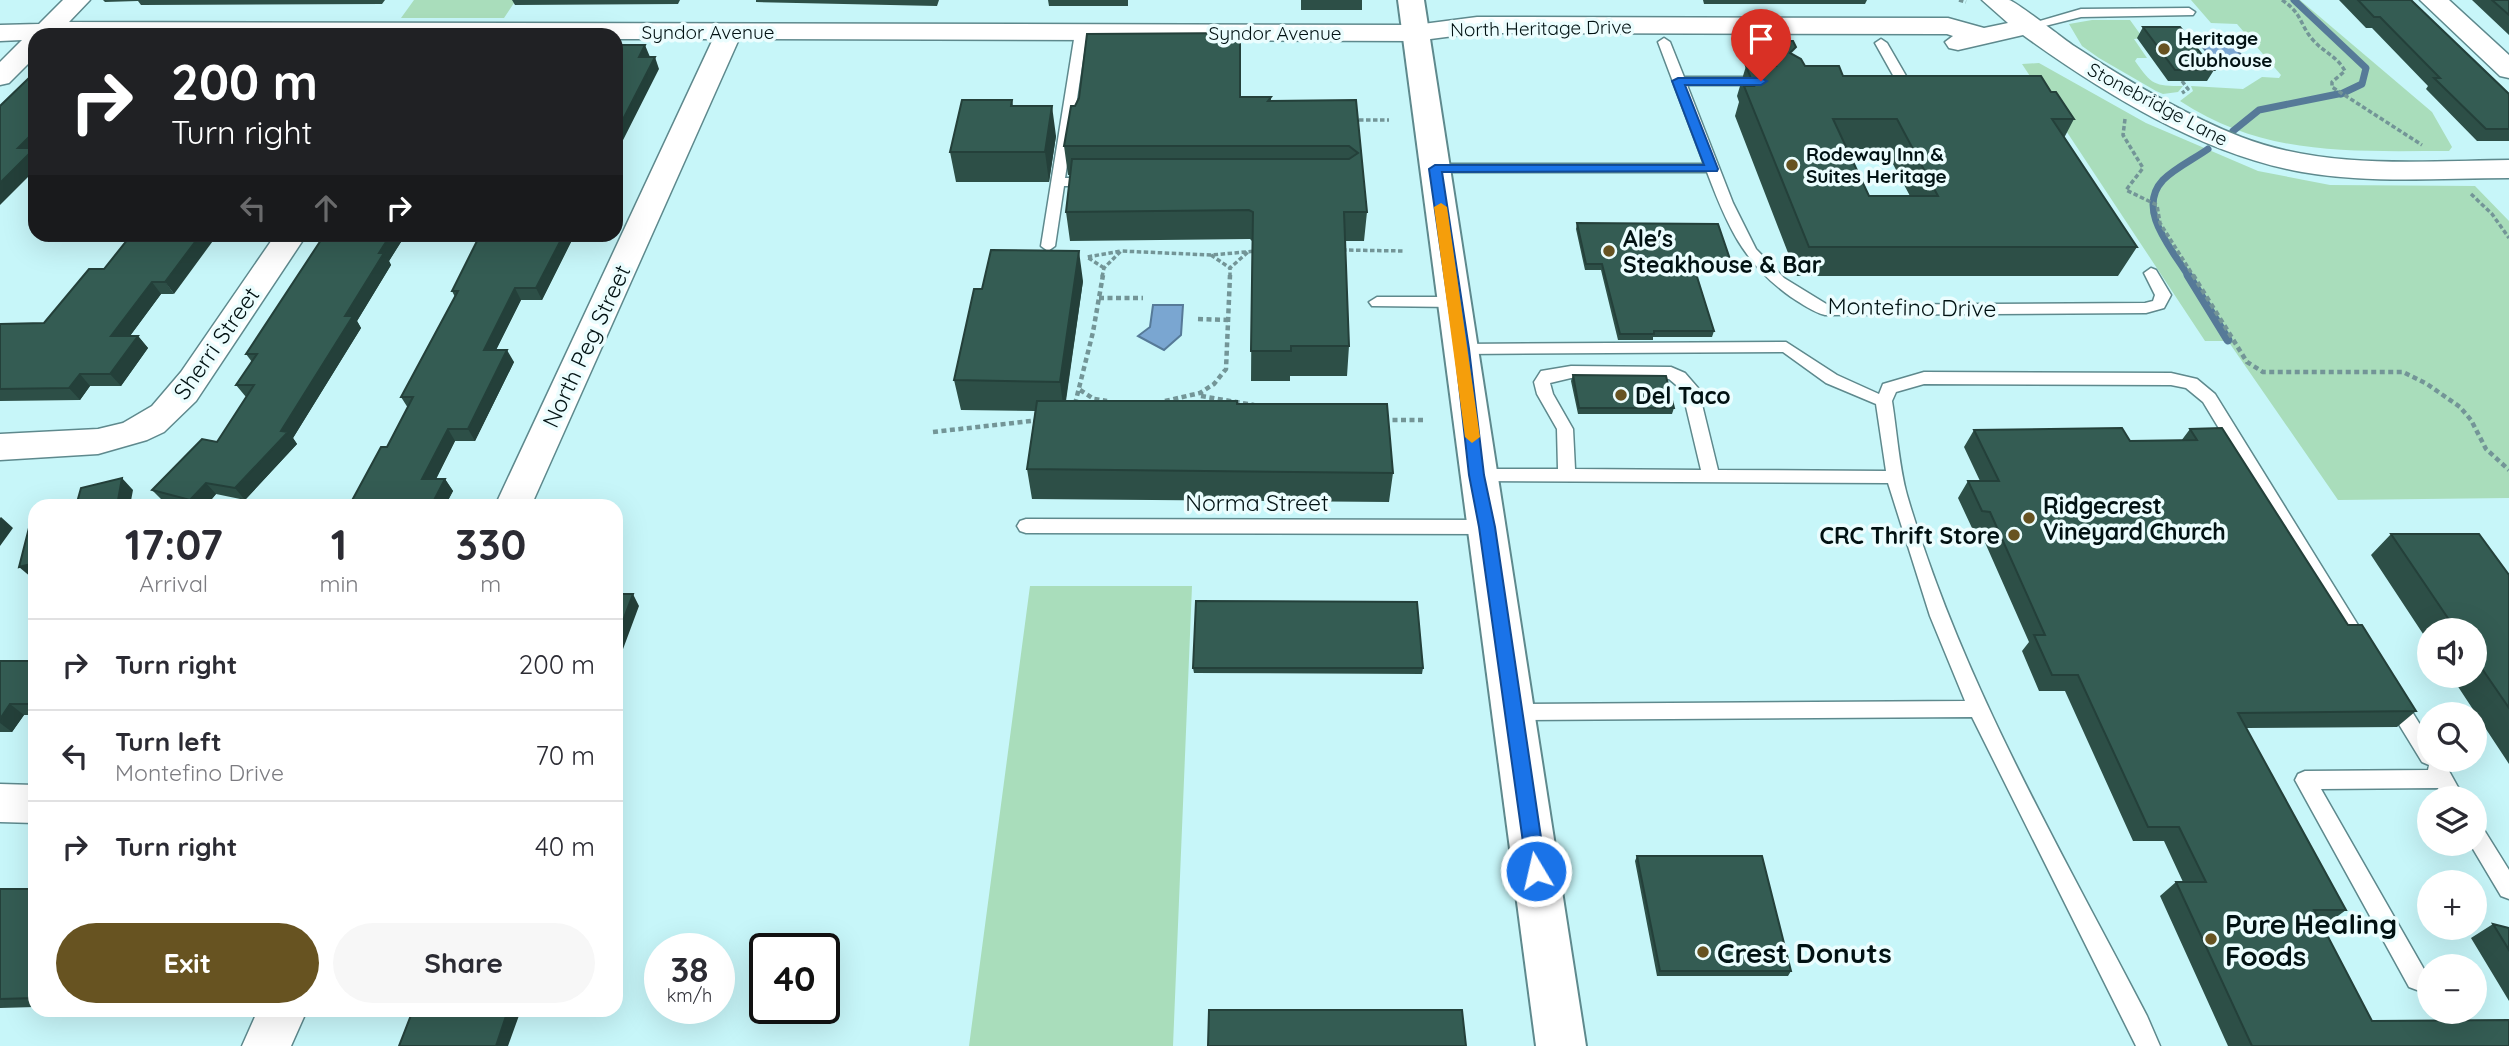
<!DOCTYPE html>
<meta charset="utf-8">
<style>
:root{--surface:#fff;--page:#f7f7f7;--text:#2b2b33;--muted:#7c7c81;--line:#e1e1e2;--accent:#675321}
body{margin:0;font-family:Quicksand,sans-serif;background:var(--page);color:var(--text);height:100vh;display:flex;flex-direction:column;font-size:26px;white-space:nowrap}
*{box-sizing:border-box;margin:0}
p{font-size:23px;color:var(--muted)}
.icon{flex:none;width:38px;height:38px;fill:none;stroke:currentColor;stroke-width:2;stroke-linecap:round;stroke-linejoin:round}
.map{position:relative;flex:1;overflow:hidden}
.side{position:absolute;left:28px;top:499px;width:595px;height:518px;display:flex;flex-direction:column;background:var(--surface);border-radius:21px;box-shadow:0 7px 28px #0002}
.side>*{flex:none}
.top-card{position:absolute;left:28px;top:28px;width:595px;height:214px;border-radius:21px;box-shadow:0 7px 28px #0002;background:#202124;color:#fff;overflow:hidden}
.buttons{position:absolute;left:2417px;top:618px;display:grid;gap:14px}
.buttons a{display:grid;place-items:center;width:70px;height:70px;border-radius:50%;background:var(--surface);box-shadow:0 7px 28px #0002;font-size:35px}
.speed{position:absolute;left:644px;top:933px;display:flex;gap:14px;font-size:35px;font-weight:700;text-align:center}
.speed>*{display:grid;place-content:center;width:91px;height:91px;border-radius:50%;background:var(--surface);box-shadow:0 7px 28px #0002;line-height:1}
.speed small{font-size:18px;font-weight:400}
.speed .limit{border:4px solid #111;border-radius:10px;background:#fff;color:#111}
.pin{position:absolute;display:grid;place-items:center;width:60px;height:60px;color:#fff;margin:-72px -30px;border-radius:50% 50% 50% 0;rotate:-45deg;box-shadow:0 0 7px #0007}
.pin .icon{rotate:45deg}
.me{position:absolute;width:77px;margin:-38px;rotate:351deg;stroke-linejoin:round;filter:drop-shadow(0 0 5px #0008)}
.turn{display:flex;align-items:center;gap:24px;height:147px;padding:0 28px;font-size:32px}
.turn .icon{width:91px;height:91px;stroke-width:2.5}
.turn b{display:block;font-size:49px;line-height:60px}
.lanes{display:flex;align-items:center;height:66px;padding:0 28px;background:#0003;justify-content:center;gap:35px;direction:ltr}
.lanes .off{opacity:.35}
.eta{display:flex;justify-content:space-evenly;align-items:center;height:119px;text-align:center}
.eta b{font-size:42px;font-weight:700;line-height:49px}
.primary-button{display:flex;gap:14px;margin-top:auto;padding:14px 28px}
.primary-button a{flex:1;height:80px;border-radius:42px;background:var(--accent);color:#fff;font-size:28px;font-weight:700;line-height:80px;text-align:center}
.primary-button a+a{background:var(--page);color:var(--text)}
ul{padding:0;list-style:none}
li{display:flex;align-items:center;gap:21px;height:91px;padding:0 28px;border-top:2px solid var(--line)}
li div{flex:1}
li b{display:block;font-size:26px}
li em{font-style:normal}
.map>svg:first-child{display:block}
</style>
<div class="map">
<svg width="2509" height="1046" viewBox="0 0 2509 1046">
<rect width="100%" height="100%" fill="#c7f6f9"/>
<!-- green -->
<path fill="#a9ddbb" d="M414 0H516L504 18H401Z
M2191 0H2300L2432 112 2452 147 2449 151C2351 151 2265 157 2180 101L2193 91 2191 86 2243 89 2262 77 2279 78 2281 75 2237 24 2211 23Z
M2092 20H2130L2143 38 2134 39 2147 58H2137L2135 61C2152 85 2154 86 2183 86L2178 92 2163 94 2156 91 2099 58 2082 46 2069 24Z
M2039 63 2146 123 2258 171 2330 185 2475 186 2509 221V498L2338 500 2228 341H2205L2022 64Z
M1030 586H1192L1173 1046H969Z"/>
<!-- water -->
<path fill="#7aa6d1" stroke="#567a98" stroke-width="2" d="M2192 34H2224L2247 62H2215Z
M1153 305H1183L1181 335 1164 350 1138 336 1150 327Z"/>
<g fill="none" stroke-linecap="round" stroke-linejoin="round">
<!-- stream-far1 -->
<path stroke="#567a98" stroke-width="7" d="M2294 0 2366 68 2362 84 2341 94
M2233 131 2259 110 2338 94
M2189 277C2173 250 2135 210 2163 180 2175 168 2194 159 2208 149"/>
<!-- stream -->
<path stroke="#567a98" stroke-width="9" d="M2188 275 2228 340"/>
<defs>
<path id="service" d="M2189 8 2195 12 2193 15 2081 17 2025 31 2019 27 2081 9Z
M1081 29 1087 33 1065 178H1091L1098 182 1091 186H1064L1055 246 1048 251 1041 246 1075 33Z
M1664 38 1670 42 1684 77H1761L1767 81 1761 85H1687L1733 203 1756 249 1784 278 1828 305 2145 303 2153 301 2155 295 2144 273 2151 268 2156 270 2171 295 2164 308 2146 313 1825 315C1813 312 1802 304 1791 297 1743 263 1727 225 1707 172H1435L1428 168 1435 164H1704L1658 42Z
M1881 39 1887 43 1909 81 1908 84 1887 85 1881 81 1882 78 1894 77 1875 43Z
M1377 297H1455L1463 302 1455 307 1372 306 1369 302Z
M1786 342 1837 375 1879 394 1883 384 1924 372 2171 373 2197 379 2215 394 2366 638 2368 643 2366 648 2359 651 2352 648 2203 402 2186 388 2171 385 1924 384 1896 392 1892 401C1897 432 1899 466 1907 495 1961 680 2059 847 2147 1016L2160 1046H2136L1972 717 1513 720 1506 718 1503 712 1506 706 1513 704 1965 701 1930 616 1888 483 1477 481 1471 479 1469 475 1471 471 1477 469H1558L1557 429 1537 394 1534 382 1541 371 1571 366 1671 367 1685 373 1698 388 1718 470 1886 471 1876 404 1826 383 1783 352 1462 354 1454 349 1462 344ZM1571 378 1669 379 1682 390 1701 470 1575 469 1573 429 1553 394 1550 383Z
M1026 519 1487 520 1493 522 1496 527 1493 532 1487 534 1026 533 1020 531 1017 526 1020 521Z
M2394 692 2401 694 2429 739V760L2444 762 2464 798H2443L2438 788 2321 789 2425 971 2428 979 2425 987 2417 990 2409 987 2295 780 2298 774 2305 771 2428 770 2429 765 2422 762 2384 700 2387 694Z
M2474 823 2481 825 2509 870V899L2501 896 2470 844H2474Z"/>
<path id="minor" d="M63 0H90L69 22 1415 25 1477 17 1948 18 1984 28 2008 23 1982 0C1990 0 2001 0 2009 0 2017 2 2062 38 2074 46 2126 80 2183 114 2241 137 2327 170 2419 161 2509 160V178C2441 178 2370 184 2302 172 2202 154 2105 94 2023 35L1958 50 1949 48 1945 42 1953 36 1947 34 1477 33 1415 41 739 39 531 506H495L713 39H616V35H35V57L9 83 0 85V62L22 40 0 41V25L39 24Z
M2420 0H2449L2509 55V78L2500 76Z
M276 234H307L196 401 164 432 147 440 98 454 0 460V434L98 429 123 423 152 406 181 372Z
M0 784 35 785V823L0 822Z
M258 1010H307L291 1046H242Z"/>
<path id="tertiary" d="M1398 0H1424L1586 1046H1536Z"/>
</defs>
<!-- service casing -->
<use href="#service" stroke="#5e898d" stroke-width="3"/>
<!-- minor casing -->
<use href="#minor" stroke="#5e898d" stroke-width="3"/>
<!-- tertiary casing -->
<use href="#tertiary" stroke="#5e898d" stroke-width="4"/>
<!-- path-far1 -->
<path stroke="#739597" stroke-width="3.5" stroke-dasharray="4.5 2.5" stroke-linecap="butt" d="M1959 0 1966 2
M2282 0C2303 14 2299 24 2313 40 2323 52 2337 56 2345 71L2332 82V87L2422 145
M2182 81 2188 89 2182 93
M2125 119 2123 135 2143 168 2126 190 2157 205 2160 223 2194 277
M1352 120H1389
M2471 194 2492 214 2509 238
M1342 250 1404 251
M1211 255 1230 268 1248 252
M1104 268 1087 257 1121 251
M1102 277 1104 268 1121 251 1211 255 1257 251
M1230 277V268"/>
<!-- path -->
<path stroke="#739597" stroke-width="4.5" stroke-dasharray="5 3.5" stroke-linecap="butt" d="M2193 275 2247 362 2263 372H2403L2427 384 2460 407 2471 420 2486 449 2509 470
M1099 298H1143
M1198 319 1228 320
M1080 390 1094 399 1107 401
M1201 396 1254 405
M1165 401 1200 393 1214 384 1226 369 1230 275
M1075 404 1093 332 1103 275
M1384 420H1423
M933 432 1040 420"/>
<!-- service -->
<use href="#service" fill="#fff" fill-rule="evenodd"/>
<!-- minor -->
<use href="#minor" fill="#fff" fill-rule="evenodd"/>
<!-- tertiary -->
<use href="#tertiary" fill="#fff" fill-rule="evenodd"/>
</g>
<!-- wall -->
<path fill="#2d4f47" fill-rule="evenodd" d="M103 0H385L382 4 141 5 138 1 105 2Z
M512 0H680L678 4 515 5Z
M756 0H939L937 6 756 2Z
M1048 0H1128V6H1049Z
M1301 0H1362V10H1301Z
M1703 0H1867L1865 4H1704Z
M2339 0H2411L2509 94V141H2477L2426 89 2428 86 2372 28H2366Z
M2472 0H2509V35Z
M2143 27 2214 70 2207 81H2168L2137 38Z
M1765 41 1793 54 1805 66 1843 76 2051 92 2074 119 2064 138 2137 247 2118 276H1797L1735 116 1739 102 1737 96 1746 66H1757ZM1847 149H1885L1910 196H1869Z
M1241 97H1271V101L1356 100 1367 212 1364 241H1345L1349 346 1347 376H1290V381H1251L1252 241 1250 239 1070 241 1066 212 1070 175H1068L1064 146 1075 106Z
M1012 100 1013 106 1056 136 1049 182H956L950 152Z
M1577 223 1732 265 1729 271H1695L1714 331 1712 337H1653V340H1618L1601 270H1585L1576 229Z
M132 234 174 294H161L130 336H138L148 348 121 386H90L80 400 0 401V324L44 323 104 269Z
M325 234H406L389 261 391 265 357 321 361 328 293 438 297 444 245 500 216 494 206 506H179L163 501 152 490 217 442 246 397 236 385 252 362 246 354Z
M575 234 542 300H521L496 350 514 362 475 441H455L436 479H445L453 491 445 506H349L387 447 408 408 401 397 455 297 452 291 480 235Z
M1083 281 1066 401 1237 404 1393 473 1389 502 1032 499 1027 469 1035 411 961 410 954 380Z
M1573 375 1674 408 1672 414H1578L1571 381Z
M2190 429 2416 711 2397 727 2246 728 2346 910 2327 924H2321L2372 1021 2509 1046H2228L2160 896 2176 882H2183L2164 841H2133L2065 691H2039L2022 651 2029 642 1979 529 1972 528 1958 498 1968 481H1980L1964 447 1974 430 2130 441H2181Z
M2391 534 2509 575V764L2451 676H2474V630H2429V643L2371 555Z
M0 661H35V715H24L12 732H0Z
M1193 668H1423L1422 674 1194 673Z
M1637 856 1791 971 1788 976H1657L1635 861Z
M0 889H35V1007L0 1008Z
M2493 924 2509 928V1001L2471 938Z
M77 1010H208L79 1011Z"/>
<!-- shaded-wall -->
<path fill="#24403a" d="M645 45 650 57 643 69 639 57Z
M655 57 659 69 616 154V133Z
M1052 106 1056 136 1049 182 1045 152Z
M35 131V170L0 205V183L18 148Z
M201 234H218L174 294 165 282Z
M391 234H406L389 261 391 265 357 321 361 328 293 438 297 444 245 500 235 488 281 431 379 253Z
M564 234H575L542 300 536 288Z
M1079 251 1083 281 1064 411 1060 382Z
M152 282 161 294 121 348 111 336Z
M515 288 521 300 490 362 484 350Z
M138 336 148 348 121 386 110 374Z
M507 350 514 362 475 441 468 429Z
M80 374 90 386 80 400 69 388Z
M448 429 455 441 430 491 422 479Z
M122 478 133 490 130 506H117Z
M445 479 453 491 445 506H431Z
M206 483 216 494 206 506H195L190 500Z
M1 517 13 528 0 546V518Z
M35 563V577L32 578 19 567Z
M633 594 639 606 616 668V639Z
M10 704 24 715 12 732 0 723V719Z
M508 1010H521L508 1046H496Z"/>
<!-- building -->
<path fill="#345c53" stroke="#24403a" stroke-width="2" fill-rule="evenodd" d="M2358 0H2411L2509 94V129H2486L2434 78H2440L2380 17H2374Z
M2492 0H2509V15Z
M2143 27H2180L2214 70H2175Z
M1240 33V97H1271L1268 101 1356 100 1367 212H1344L1349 346H1291V351H1251L1253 212 1249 210 1066 212 1072 159H1349L1358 153 1349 146H1064L1071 106H1075L1079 98 1087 34Z
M1765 41H1793L1796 47 1790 53 1801 59 1805 66H1839L1843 76H2041L2051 92H2056L2074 119H2052L2137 247H1809L1744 86H1754L1746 66H1776L1772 58 1779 51 1767 45ZM1833 119H1897L1938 196H1869Z
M616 45H645L639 57H655L616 133Z
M35 72V131L18 148H35L0 183V106Z
M962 100H1012L1011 106H1052L1045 152H950Z
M1577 223 1718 224 1732 265 1693 264 1714 331H1654V334H1620L1602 264H1586Z
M132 234H201L165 282H152L111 336H138L110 374H80L69 388 0 389V324L44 323 89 269H104Z
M325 234H391L379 253H384L345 316H353L281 431 288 432 235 488 206 483 190 500 152 490 202 439 217 442 254 385H236L257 354H246Z
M564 234 536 288H515L484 350H507L468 429H448L422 479H445L431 506H349L381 447H387L413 397H401L458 291H452L480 235Z
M991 250 1079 251 1060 382 954 380 974 289H982Z
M1573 375 1666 376 1674 408H1579Z
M1037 401H1237V404H1387L1393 473 1027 469Z
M2122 428 2130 441 2197 440 2190 429 2222 428 2348 625H2362L2416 711 2238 713 2346 910H2314L2372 1021 2509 1020V1046H2252L2176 882H2206L2179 827H2148L2078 675H2052L2034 635H2045L1990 512 1982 511 1968 481H1999L1974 430Z
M122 478 117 506H76L81 488Z
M32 516H35V563L19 567Z
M2391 534H2479L2509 575V708L2474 657V630H2456Z
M616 594H633L616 639Z
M1196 601 1417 602 1423 668H1193Z
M0 661H35V704H10L0 719Z
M1637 856H1762L1791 971H1660Z
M0 889H35V998L0 999Z
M2493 924 2509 928V950Z
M413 1010H508L496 1046H399Z
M1209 1010H1462L1466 1046H1208Z"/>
<!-- route -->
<path fill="#1a73e8" stroke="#114b97" stroke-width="2" d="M1678 78H1761L1767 81 1761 85H1685L1718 169 1717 171 1442 172 1469 349 1484 475 1495 527 1546 871 1543 877 1536 880 1530 877 1527 871 1479 527 1469 475 1455 349 1429 169 1435 165H1704L1672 81Z"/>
<!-- slow -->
<path fill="#f59e0b" d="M1441 203 1447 207 1480 437 1472 443 1465 437 1434 207Z"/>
<!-- markers -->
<g fill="#675321" stroke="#ebfdfe" stroke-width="2.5">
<circle cx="2164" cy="49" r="7"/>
<circle cx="1792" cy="165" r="7"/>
<circle cx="1609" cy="251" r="7"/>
<circle cx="1621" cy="395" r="7"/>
<circle cx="2029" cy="518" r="7"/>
<circle cx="2014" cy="535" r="7"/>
<circle cx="2211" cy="939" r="7"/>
<circle cx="1703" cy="952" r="7"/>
</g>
<g text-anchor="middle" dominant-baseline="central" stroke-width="7" stroke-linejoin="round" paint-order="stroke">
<!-- far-street labels -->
<g font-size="19" fill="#021213" stroke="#ebfdfe">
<text transform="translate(1541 28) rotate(-1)">North Heritage Drive</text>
<text x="708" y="32">Syndor Avenue</text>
<text x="1275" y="33">Syndor Avenue</text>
<text transform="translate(2158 104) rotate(28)">Stonebridge Lane</text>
</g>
<!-- far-poi labels -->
<g font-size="19" font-weight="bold" fill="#021213" stroke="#ebfdfe" text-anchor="start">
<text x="2178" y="38">Heritage<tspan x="2178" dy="22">Clubhouse</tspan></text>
<text x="1806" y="154">Rodeway Inn &amp;<tspan x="1806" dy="22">Suites Heritage</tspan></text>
</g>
<!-- poi labels -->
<g font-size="23" font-weight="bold" fill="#021213" stroke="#ebfdfe" text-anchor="start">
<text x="1623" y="238">Ale's<tspan x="1623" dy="26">Steakhouse &amp; Bar</tspan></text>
<text x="1635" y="395">Del Taco</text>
<text x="2043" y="505">Ridgecrest<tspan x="2043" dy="26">Vineyard Church</tspan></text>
<text x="2000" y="535" text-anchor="end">CRC Thrift Store</text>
</g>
<!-- street labels -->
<g font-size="23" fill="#021213" stroke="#ebfdfe">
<text transform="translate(1912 307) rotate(1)">Montefino Drive</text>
<text transform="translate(216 343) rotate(-55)">Sherri Street</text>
<text transform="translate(586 346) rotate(-65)">North Peg Street</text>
<text x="1257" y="502">Norma Street</text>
</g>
<!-- near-poi labels -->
<g font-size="28" font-weight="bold" fill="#021213" stroke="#ebfdfe" text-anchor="start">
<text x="2225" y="923">Pure Healing<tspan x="2225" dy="32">Foods</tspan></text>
<text x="1717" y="952">Crest Donuts</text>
</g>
</g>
</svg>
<div class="buttons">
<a><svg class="icon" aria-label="sound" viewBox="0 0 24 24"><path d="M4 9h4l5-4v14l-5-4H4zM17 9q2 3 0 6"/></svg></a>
<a><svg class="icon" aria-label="search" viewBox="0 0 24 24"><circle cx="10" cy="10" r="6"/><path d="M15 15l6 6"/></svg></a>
<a><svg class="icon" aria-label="layers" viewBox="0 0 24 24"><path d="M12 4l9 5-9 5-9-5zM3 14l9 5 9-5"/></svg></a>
<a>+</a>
<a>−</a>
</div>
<div class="speed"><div>38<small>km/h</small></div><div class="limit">40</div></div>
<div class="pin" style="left:1761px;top:81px;background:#d93025"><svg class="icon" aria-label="arrive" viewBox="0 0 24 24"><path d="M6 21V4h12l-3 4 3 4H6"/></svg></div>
<svg class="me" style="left:1536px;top:871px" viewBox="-20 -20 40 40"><circle r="17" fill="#1a73e8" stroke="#fff" stroke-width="3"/><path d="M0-11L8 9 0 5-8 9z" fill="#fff"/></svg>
<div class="top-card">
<div class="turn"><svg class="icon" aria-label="right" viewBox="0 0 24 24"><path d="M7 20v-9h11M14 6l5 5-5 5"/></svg><div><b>200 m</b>Turn right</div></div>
<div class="lanes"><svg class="icon off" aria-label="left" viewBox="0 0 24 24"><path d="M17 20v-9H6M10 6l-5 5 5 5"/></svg><svg class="icon off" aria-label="ahead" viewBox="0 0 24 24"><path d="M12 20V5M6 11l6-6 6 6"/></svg><svg class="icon" aria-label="right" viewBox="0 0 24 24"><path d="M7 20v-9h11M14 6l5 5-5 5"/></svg></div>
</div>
<section class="side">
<div class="eta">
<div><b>17:07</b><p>Arrival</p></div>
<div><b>1</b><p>min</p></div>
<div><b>330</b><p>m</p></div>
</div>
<ul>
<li><svg class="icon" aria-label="right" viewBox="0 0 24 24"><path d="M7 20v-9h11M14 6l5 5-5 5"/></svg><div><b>Turn right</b></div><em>200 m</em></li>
<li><svg class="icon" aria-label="left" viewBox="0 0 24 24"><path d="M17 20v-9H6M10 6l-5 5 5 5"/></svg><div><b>Turn left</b><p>Montefino Drive</p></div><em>70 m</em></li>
<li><svg class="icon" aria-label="right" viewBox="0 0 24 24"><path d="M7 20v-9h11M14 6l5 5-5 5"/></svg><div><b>Turn right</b></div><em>40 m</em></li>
</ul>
<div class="primary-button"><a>Exit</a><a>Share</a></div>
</section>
</div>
